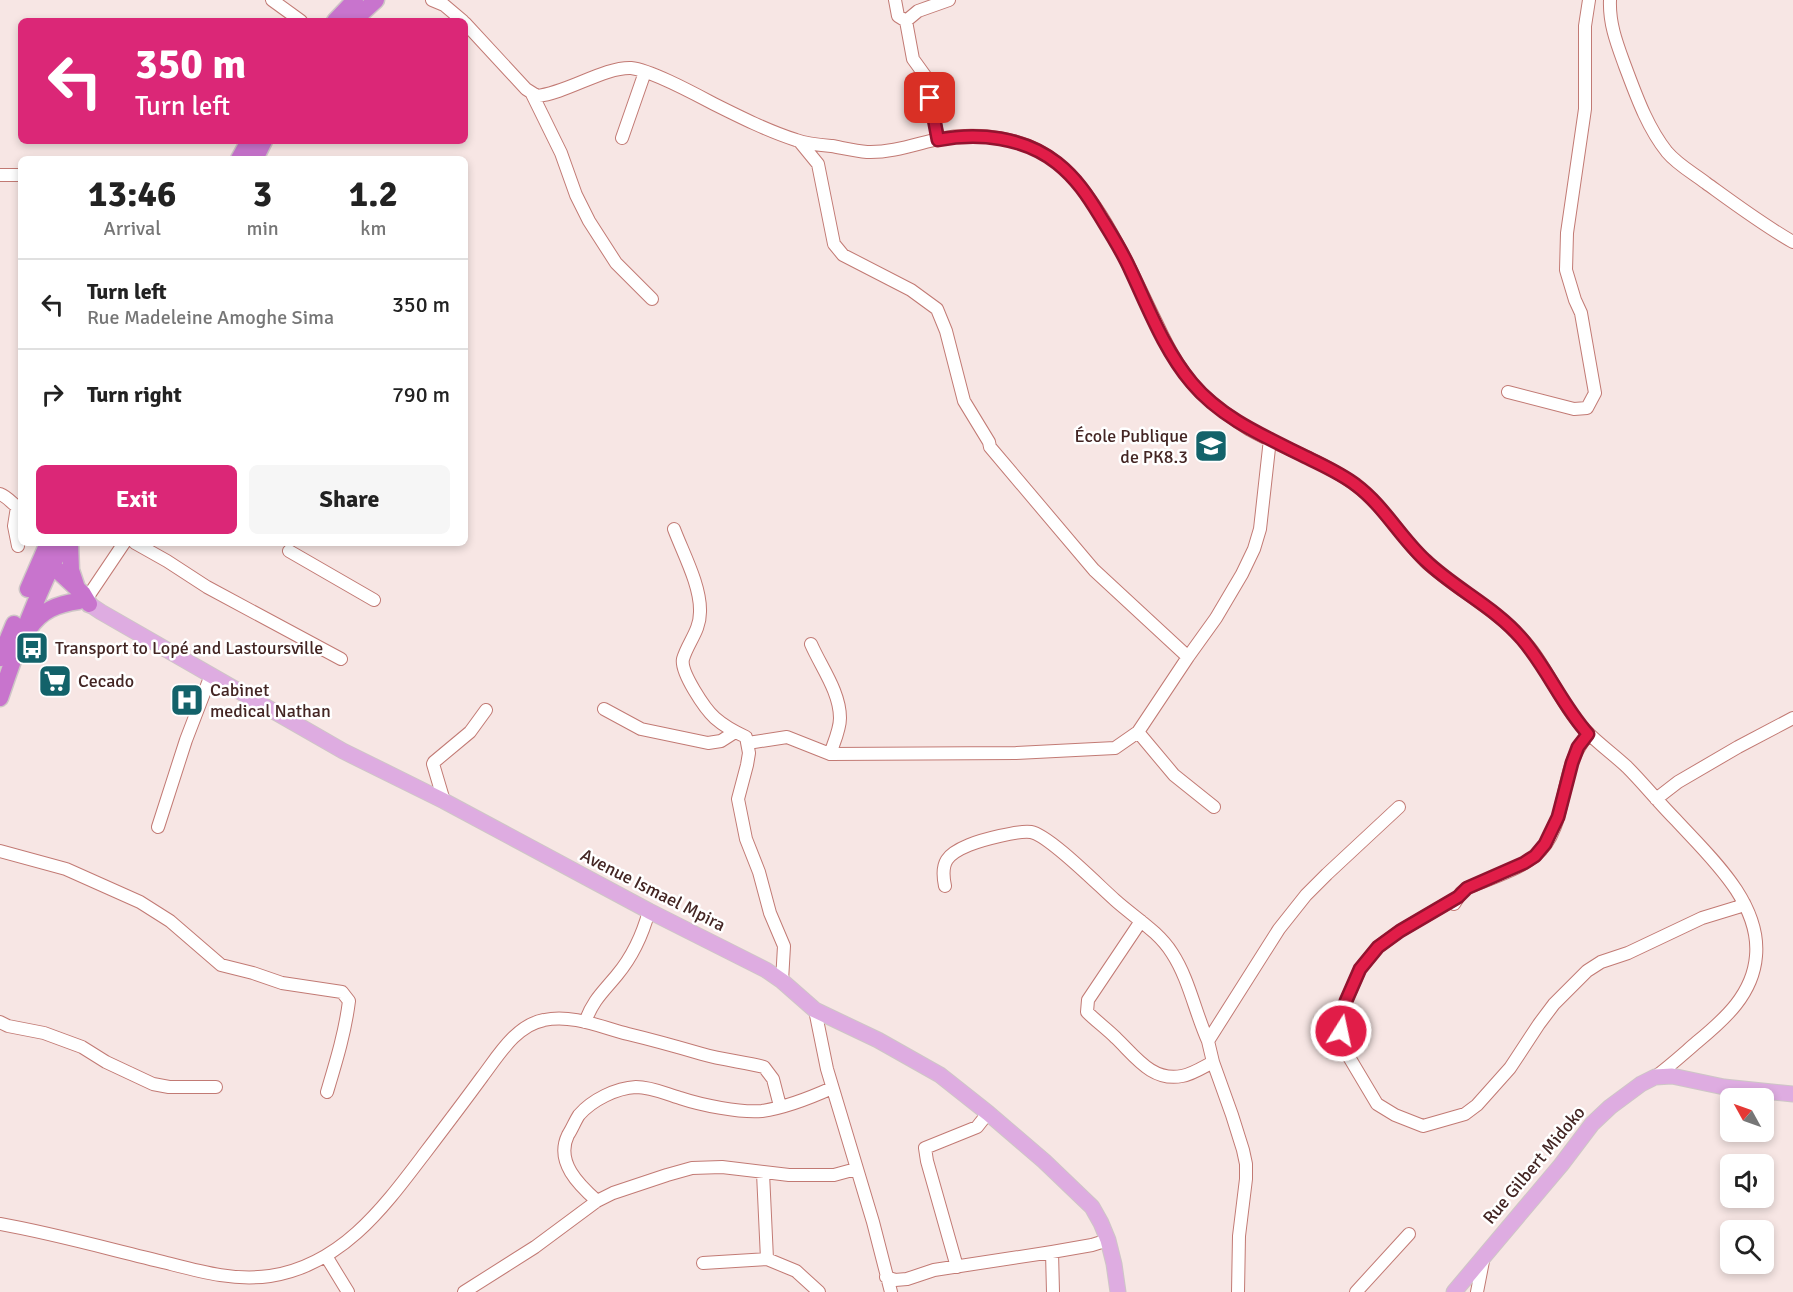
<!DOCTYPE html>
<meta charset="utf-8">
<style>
:root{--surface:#fff;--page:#f6f6f6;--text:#222;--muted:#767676;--line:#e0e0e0;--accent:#db2777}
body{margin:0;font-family:Signika,sans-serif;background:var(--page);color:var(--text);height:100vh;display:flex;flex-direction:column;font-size:22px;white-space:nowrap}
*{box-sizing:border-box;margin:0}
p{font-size:20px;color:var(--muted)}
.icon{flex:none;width:33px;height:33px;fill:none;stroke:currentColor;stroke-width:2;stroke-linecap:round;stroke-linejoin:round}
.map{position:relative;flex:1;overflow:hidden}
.details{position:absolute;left:18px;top:156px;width:450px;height:390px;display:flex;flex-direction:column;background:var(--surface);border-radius:9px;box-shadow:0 3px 9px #0003}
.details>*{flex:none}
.banner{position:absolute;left:18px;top:18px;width:450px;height:126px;border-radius:9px;box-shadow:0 3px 9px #0003;background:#db2777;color:#fff;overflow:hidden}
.needle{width:39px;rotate:310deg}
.controls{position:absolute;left:1720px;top:1088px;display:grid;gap:12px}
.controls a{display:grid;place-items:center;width:54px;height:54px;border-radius:9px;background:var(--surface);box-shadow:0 3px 9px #0003;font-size:30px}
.pin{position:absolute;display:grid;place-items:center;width:51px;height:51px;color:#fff;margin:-26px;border-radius:12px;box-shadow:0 3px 9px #0006}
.me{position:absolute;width:66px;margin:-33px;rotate:10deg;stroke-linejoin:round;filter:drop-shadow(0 0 4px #0008)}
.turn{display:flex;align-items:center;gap:21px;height:126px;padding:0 18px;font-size:27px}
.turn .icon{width:78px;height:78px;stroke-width:2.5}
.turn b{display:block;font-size:42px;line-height:51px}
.eta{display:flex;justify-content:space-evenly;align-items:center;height:102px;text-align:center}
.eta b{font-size:36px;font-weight:700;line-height:42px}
.button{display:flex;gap:12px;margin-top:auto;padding:12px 18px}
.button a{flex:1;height:69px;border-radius:9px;background:var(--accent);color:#fff;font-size:24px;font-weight:700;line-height:69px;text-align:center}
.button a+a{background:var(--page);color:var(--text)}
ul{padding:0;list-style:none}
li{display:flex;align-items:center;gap:18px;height:90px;padding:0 18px;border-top:2px solid var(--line)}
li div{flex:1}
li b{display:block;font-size:22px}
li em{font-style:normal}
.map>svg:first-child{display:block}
</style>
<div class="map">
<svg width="1793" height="1292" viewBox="0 0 1793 1292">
<rect width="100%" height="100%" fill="#f7e6e4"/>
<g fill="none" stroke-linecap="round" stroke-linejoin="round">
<defs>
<path id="minor" d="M272 0 301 21
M432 0 444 5 463 21
M895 0 898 16 906 21 918 11 949 0
M1610 0C1609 24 1617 44 1625 66 1636 95 1647 127 1667 152 1678 165 1693 173 1706 183 1735 204 1763 225 1793 242
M906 21 913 59 926 77 938 139
M465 23 526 89 537 96C567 93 604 67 631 68 651 70 695 94 714 104 740 117 768 131 796 140 807 144 820 145 832 146 843 148 856 151 867 152 891 153 916 144 938 139 972 132 1013 136 1043 153 1096 184 1130 270 1157 324 1168 348 1181 373 1200 392 1216 406 1232 419 1250 430 1284 449 1323 461 1354 484 1384 505 1401 538 1427 563 1461 593 1503 613 1531 649 1551 675 1563 708 1586 731 1599 744 1614 755 1627 767 1644 784 1659 803 1676 820 1709 856 1761 902 1756 956 1753 994 1725 1019 1697 1042 1683 1054 1670 1066 1655 1077
M532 94 561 153 576 195 589 221 616 263 652 299
M622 138 645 72
M0 175H21
M1508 392 1574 409 1587 408 1595 393 1581 313 1575 300 1566 270 1567 233 1585 109V26L1589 0
M0 494C10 498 12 505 21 509
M17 507 14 526 18 546
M674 529C683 553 701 586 700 612 700 631 688 642 683 659 680 672 705 709 715 718 724 726 735 732 746 737L749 753 747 765 738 799 746 839 759 872 770 913 784 946 782 981
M135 543 167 561 207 587 341 659
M289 551 374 600
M87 598 124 543
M811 644C821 667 840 692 840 718 840 730 834 742 830 754
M1188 657 1216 618 1242 574 1254 549 1260 529 1270 439
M604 709 641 729 708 743 721 741 735 732
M1138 732 1174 775 1214 807
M748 743 787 737 830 754 1016 753 1115 748 1138 732 1188 657 1094 570 990 447 989 442 964 401 946 331 937 309 911 290 843 255 834 244 818 164 800 142
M1656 799 1678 782 1738 747 1793 718
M444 801 433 764 434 762 470 732 486 710
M158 827 186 740 211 675
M0 851 66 869 140 902 170 921 221 965 253 973 282 983 342 992 349 1001C345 1033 336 1062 327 1092
M945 886C940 862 947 854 969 845 981 840 1019 830 1031 832 1049 835 1099 886 1115 900 1135 918 1158 931 1172 953 1189 979 1195 1012 1208 1041
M1458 897 1400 931 1378 947 1360 969 1346 1001 1341 1031 1349 1057 1377 1104 1395 1115 1423 1126 1465 1114 1477 1105 1510 1068 1539 1024 1554 1004 1587 971 1601 962 1628 953 1702 918 1738 907 1744 903
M1454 904 1461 893 1467 888C1489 879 1516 871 1535 856 1562 834 1561 793 1572 762 1576 751 1582 743 1588 734
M1141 921 1088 1000 1087 1012C1096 1021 1107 1029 1116 1038 1135 1056 1152 1082 1182 1076 1193 1074 1203 1067 1213 1062
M815 1010 827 1069 873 1222 891 1292
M0 1022 8 1026 44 1033 82 1047 106 1062 153 1084 169 1087H216
M585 1022C593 1000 603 992 617 975 632 957 643 933 649 911
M763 1173 767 1259
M597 1201C579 1185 555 1162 568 1135 572 1129 575 1121 579 1115 592 1100 616 1088 636 1087 652 1087 666 1094 680 1098 701 1105 740 1113 762 1111 783 1108 812 1097 832 1088
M0 1224C56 1234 112 1250 167 1263 202 1272 234 1281 270 1276 342 1265 384 1207 425 1153 444 1128 463 1103 482 1077 498 1056 516 1025 544 1020 572 1014 601 1027 628 1034 653 1040 678 1047 702 1054 723 1060 744 1062 764 1067L773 1079 780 1106
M1052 1252 1053 1292
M326 1256 348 1292
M703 1263 767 1259 796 1271 819 1292
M957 1267 927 1161 925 1148 977 1127 988 1113
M886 1277 895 1280 907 1279 934 1270 1052 1252 1092 1245 1108 1240
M464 1292 535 1247 597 1201 613 1193 667 1175 692 1168 722 1167 789 1175H834L856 1169
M1238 1292 1239 1236 1246 1179V1164L1243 1150 1232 1115 1213 1062 1208 1041 1279 929 1306 895 1327 874 1399 807
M1356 1292 1409 1234
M1477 1292 1484 1256"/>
<path id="major" d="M89 604 101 612 343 751 444 801 649 911 766 970 782 981 815 1010 878 1040 940 1075 988 1113 1044 1161 1092 1207 1101 1223 1108 1240 1114 1264 1118 1292
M1454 1292 1561 1165 1592 1124 1610 1107 1641 1084 1655 1077 1672 1076 1724 1087 1793 1094"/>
<path id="highway" d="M335 21 355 0
M353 21 376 0
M239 159 249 141
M255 159 264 141
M70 543 71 570 77 588
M44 558 83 594 89 604
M28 589 48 543
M29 629C41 610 58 604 79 601
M0 658 14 624
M0 698C18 644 37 593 63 543"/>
</defs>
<!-- minor casing -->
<use href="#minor" stroke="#c27a74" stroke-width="14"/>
<!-- major casing -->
<use href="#major" stroke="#cec6c6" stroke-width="17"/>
<!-- highway casing -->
<use href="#highway" stroke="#cec6c6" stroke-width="19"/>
<!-- minor -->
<use href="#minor" stroke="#fff" stroke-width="12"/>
<!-- major -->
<use href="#major" stroke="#deace1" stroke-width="15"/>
<!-- highway -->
<use href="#highway" stroke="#c874cd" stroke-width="16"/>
</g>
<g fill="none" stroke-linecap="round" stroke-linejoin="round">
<defs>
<path id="route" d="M930 98 938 140C978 132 1024 137 1057 163 1076 178 1088 196 1100 216 1111 234 1122 251 1130 269 1148 307 1164 350 1192 383 1222 419 1266 437 1308 458 1324 466 1342 474 1356 485 1384 506 1400 537 1425 560 1455 589 1495 607 1522 639 1547 668 1562 705 1588 734L1578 747 1572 763 1558 817 1545 844 1535 856 1524 863 1467 888 1458 897 1400 931 1378 947 1360 969 1346 1001 1341 1031"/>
</defs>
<!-- route casing -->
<use href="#route" stroke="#92132f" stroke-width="15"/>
<!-- route -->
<use href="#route" stroke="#e11d48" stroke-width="10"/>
</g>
<!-- icons -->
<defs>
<symbol id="school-square" viewBox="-11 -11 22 22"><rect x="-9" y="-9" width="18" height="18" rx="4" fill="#13626a" stroke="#fff"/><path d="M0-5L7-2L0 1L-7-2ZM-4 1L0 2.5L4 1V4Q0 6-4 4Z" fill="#fff"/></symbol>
<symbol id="bus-square" viewBox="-11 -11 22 22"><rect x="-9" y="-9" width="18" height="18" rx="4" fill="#13626a" stroke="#fff"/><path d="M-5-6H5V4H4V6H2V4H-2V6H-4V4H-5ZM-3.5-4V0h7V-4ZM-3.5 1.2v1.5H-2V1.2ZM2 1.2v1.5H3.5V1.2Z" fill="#fff"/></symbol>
<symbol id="supermarket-square" viewBox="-11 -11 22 22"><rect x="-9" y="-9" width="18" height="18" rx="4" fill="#13626a" stroke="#fff"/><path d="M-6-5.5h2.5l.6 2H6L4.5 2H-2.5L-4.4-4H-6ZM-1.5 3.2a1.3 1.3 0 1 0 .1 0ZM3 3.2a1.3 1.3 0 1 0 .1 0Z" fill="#fff"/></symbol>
<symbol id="hospital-square" viewBox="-11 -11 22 22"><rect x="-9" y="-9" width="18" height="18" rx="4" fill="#13626a" stroke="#fff"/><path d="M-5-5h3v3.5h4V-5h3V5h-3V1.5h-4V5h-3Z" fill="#fff"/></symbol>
</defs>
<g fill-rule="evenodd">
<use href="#school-square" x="1192" y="427" width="38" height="38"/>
<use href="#bus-square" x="13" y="629" width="38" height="38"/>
<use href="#supermarket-square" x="36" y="662" width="38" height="38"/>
<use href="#hospital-square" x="168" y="681" width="38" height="38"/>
</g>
<g text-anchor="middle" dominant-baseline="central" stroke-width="5" stroke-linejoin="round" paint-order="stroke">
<!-- poi labels -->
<g font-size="18" fill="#432523" stroke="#fff" text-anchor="start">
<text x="1188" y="436" text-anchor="end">École Publique<tspan x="1188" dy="21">de PK8.3</tspan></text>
<text x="55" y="648">Transport to Lopé and Lastoursville</text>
<text x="78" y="681">Cecado</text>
<text x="210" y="690">Cabinet<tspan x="210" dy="21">medical Nathan</tspan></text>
</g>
<!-- street labels -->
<g font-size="18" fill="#432523" stroke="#fff">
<text transform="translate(653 890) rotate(27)">Avenue Ismael Mpira</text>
<text transform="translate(1534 1165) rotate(-50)">Rue Gilbert Midoko</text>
</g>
</g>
</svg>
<div class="controls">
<a><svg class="needle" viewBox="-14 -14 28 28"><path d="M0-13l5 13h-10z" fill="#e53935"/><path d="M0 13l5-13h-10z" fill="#767676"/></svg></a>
<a><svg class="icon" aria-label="sound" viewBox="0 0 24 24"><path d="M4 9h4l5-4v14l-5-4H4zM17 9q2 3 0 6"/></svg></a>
<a><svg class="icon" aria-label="search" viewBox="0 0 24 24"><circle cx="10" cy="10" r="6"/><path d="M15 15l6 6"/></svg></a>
</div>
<div class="pin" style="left:930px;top:98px;background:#d93025"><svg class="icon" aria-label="arrive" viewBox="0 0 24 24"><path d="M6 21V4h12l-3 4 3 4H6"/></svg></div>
<svg class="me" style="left:1341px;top:1031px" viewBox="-20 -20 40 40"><circle r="17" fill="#e11d48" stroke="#fff" stroke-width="3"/><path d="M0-11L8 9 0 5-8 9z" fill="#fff"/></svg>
<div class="banner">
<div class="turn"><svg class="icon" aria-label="left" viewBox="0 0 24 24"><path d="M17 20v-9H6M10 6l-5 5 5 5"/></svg><div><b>350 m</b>Turn left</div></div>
</div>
<section class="details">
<div class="eta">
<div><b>13:46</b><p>Arrival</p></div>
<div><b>3</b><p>min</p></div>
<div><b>1.2</b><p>km</p></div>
</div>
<ul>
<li><svg class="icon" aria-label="left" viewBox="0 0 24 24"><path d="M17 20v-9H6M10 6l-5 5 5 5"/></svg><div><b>Turn left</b><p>Rue Madeleine Amoghe Sima</p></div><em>350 m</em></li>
<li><svg class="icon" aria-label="right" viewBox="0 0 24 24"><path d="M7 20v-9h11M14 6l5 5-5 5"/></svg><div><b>Turn right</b></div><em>790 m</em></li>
</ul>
<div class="button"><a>Exit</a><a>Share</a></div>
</section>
</div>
